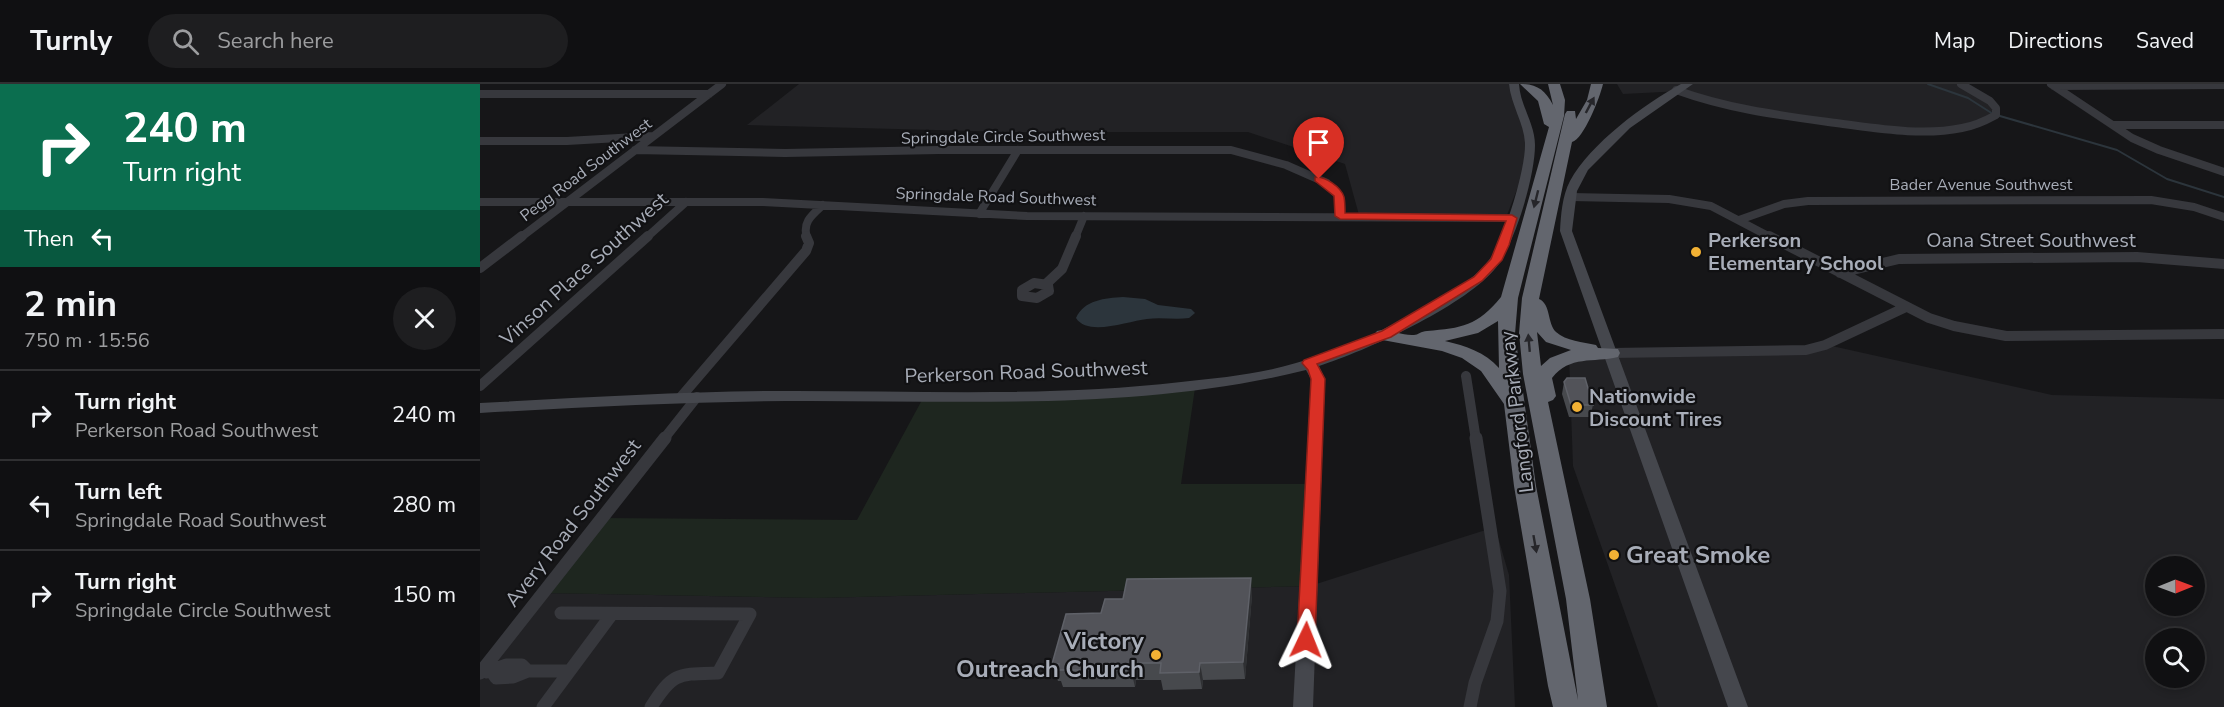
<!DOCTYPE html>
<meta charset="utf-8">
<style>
:root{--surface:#101012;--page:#1e1e20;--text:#f1f3f6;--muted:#9c9d9f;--line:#303032}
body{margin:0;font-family:"Nunito Sans",sans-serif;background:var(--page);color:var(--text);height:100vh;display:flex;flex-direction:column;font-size:22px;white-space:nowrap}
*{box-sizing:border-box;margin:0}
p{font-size:20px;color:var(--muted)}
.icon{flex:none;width:33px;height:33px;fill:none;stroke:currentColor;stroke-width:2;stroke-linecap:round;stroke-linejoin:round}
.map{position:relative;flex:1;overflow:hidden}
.sheet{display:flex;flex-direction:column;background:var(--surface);width:480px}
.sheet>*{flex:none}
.hud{background:#0b6e4f;color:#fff;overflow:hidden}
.needle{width:39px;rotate:89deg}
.tools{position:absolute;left:1665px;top:472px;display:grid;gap:12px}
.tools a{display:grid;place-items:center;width:60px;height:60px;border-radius:50%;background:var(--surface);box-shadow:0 3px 9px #0003,0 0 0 2px var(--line);font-size:30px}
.pin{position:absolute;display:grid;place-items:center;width:51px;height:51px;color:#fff;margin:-62px -26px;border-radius:50% 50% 50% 0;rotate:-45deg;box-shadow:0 0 6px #0007}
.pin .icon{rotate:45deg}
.me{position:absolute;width:66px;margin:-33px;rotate:2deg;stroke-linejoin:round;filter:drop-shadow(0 0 4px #0008)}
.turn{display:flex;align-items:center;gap:21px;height:126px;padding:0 24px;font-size:27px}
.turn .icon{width:78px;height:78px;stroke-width:2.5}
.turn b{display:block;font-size:42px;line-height:51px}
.then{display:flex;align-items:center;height:57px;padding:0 24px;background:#0003;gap:12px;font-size:22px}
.round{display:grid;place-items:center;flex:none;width:63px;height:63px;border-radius:32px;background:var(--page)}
.headline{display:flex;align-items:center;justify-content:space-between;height:102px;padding:0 24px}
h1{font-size:36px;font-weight:700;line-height:45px}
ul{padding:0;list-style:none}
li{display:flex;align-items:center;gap:18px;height:90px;padding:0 24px;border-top:2px solid var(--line)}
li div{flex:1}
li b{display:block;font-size:22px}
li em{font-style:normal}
header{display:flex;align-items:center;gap:36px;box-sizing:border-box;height:84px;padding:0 30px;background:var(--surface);border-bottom:2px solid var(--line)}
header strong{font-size:28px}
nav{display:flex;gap:33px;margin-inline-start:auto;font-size:21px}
.search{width:420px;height:54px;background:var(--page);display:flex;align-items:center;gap:15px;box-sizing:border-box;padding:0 21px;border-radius:33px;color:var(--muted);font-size:22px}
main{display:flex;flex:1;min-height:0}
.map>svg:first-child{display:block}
</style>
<header>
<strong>Turnly</strong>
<div class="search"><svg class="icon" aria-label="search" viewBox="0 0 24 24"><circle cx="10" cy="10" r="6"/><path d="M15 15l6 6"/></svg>Search here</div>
<nav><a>Map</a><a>Directions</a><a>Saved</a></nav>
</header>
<main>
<section class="sheet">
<div class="hud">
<div class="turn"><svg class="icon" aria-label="right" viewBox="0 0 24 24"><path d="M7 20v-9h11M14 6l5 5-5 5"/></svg><div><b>240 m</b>Turn right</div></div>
<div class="then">Then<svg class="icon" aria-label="left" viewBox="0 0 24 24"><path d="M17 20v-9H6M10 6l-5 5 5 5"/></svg></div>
</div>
<div class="headline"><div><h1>2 min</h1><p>750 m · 15:56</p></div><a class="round"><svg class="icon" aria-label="close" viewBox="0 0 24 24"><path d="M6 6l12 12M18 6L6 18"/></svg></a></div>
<ul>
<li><svg class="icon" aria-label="right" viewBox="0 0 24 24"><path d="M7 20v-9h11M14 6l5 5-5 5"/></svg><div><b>Turn right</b><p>Perkerson Road Southwest</p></div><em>240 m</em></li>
<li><svg class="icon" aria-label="left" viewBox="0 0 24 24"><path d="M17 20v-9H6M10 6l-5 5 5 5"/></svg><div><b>Turn left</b><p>Springdale Road Southwest</p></div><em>280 m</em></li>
<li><svg class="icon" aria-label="right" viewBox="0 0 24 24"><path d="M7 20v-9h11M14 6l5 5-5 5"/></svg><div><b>Turn right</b><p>Springdale Circle Southwest</p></div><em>150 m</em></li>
</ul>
</section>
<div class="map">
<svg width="1744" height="623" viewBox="0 0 1744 623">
<rect width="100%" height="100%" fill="#161618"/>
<!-- built -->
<path fill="#222225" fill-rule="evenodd" d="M319 0H1029L1052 67 1027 131H879L865 80 768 48H532L267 41Z
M1137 0H1481L1518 28 1488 43 1435 45 1344 38 1249 23 1202 7 1143 10Z
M1343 260 1572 311 1744 315V623H1178L1093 382 1089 270 1291 267ZM1676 483H1714V522H1676ZM1676 555H1714V594H1676Z
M1015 443 1029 491 1035 623H0V585L62 509 336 514 830 502Z"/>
<!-- green -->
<path fill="#1e261f" d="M715 304 701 400H829L830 502 336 514 62 509 123 434 377 436 442 316Z"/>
<!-- water -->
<path fill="#2c353c" d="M643 213 665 215 678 221 711 225 715 229 709 234C695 236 681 233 667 235 648 237 608 253 596 234 604 216 625 214 643 213Z"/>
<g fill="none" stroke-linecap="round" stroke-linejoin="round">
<!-- stream -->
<path stroke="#2c353c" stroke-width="2" d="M1448 0 1488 14 1513 30 1637 66 1687 95 1744 113"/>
<!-- street-far2 -->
<path stroke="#37383d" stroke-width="8" d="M1571 0 1652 54 1679 66 1744 88
M1574 2 1744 1
M1196 6C1251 26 1305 32 1363 40 1401 45 1444 52 1482 44 1495 42 1505 37 1516 31V24L1510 17 1481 0
M0 10H229
M1633 41H1744
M0 57H87L173 52
M155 66 305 69 459 66H751L806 81 847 99 858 112 860 132
M1091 113 1189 115 1231 122 1292 154
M0 118H283L547 132 1032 134
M499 130 538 66
M1259 136 1304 120 1328 117 1671 116 1714 123 1744 133
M40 154 242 0
M166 154 206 118
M327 154C322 138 332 131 343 121
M595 154 604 132"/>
<!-- street-far1 -->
<path stroke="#37383d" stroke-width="10" d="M1289 152 1449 234 1474 242 1526 252 1744 250
M0 184 42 152
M1360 189 1419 175 1657 173 1744 180
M554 199 568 201 569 207 557 214 542 212V206Z
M566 200 582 185 596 152
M1131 269 1326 266 1345 261 1426 223
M986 292 996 356
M0 302 168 152
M200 314 326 167 329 159 326 152
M183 356 217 313"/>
<!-- street -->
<path stroke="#37383d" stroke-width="13" d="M81 529 270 530 238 589C198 590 193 588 171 623
M7 588 26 581H42L48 587
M12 588 16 594 33 593 48 587H89
M0 589 185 354
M63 623 132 530
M990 623 995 599 1017 537 1020 507 996 354"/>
<!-- secondary -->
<path fill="#45474d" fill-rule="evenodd" d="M1029 0H1039C1040 21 1055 40 1055 61 1055 93 1034 163 1014 186 982 223 886 267 839 282L845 295 833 623H813L831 295 826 286C665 326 496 317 330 317 220 317 110 323 0 329V319C96 314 193 308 289 307 426 306 564 314 701 298 739 294 780 290 816 279 858 267 900 249 939 226 963 212 992 199 1009 176 1024 156 1046 85 1045 59 1044 39 1031 21 1029 0Z
M1201 0H1213L1150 44 1108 86 1097 107 1092 147 1268 623H1248L1080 147C1081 131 1082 112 1090 97 1110 60 1164 20 1201 0Z"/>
<!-- highway -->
<path fill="#63666e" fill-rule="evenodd" d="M1040 0C1057 0 1065 6 1073 21L1068 0H1080L1085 16 1084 32 1038 214 1035 250 1056 402 1098 616 1086 515 1043 290 1039 249 1042 214 1085 30 1087 27H1095L1096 35 1107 16 1111 0H1123C1120 13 1104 55 1092 58L1059 215C1071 220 1067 239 1076 248 1086 257 1103 258 1116 261L1118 264 1138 265 1140 269 1138 273C1113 279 1090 271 1072 294L1076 312 1073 316 1068 318 1110 515 1127 623H1073L1068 602 1034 402 1024 320 1001 287 982 274 962 267 897 255 894 251 897 247C909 244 921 252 934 251 938 251 941 247 947 247 982 244 997 242 1021 213L1069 43 1064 40 1058 17ZM1018 237 1019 284C1005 268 986 262 965 257L998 249ZM1057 248 1066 258 1091 266 1070 274 1061 282Z"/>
</g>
<!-- wall -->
<path fill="#47494d" d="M1084 298 1113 321 1110 333H1089L1082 310Z
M772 511 765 595 723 596 722 605 683 606 681 596H656L655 603H583L581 597H578L572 580 621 529Z"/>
<!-- shaded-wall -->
<path fill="#2f3033" d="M771 494 772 511 765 595 763 578Z
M652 579 656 596 655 603 651 586Z
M720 579 723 596 722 605 719 588Z"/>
<!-- building -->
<path fill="#525359" stroke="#5f6168" stroke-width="1.5" d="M1087 294H1105L1113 321H1091L1084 298Z
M771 494 763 578 720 579 719 588 680 589 681 579H652L651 586H578L579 580H572L586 530 621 529 625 515H643L647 495Z"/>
<!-- one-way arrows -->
<defs><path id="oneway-solid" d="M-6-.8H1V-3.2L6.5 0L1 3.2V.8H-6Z" transform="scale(1.5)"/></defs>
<g fill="#26262a">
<use href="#oneway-solid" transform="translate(1110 21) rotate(-62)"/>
<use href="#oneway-solid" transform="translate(1056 115) rotate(104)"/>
<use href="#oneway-solid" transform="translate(1049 259) rotate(-95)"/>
<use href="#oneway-solid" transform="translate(1055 460) rotate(80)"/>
</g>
<!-- route -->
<path fill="#d93025" stroke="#8d1f18" stroke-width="1.5" d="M835 93C845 92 861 103 864 113 865 118 865 124 865 129L1032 131 1037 134 1029 161 1022 176 1002 197 911 253 837 280 845 295 835 556 833 562 826 564 820 562 817 556 831 295 828 286 822 279 824 276 902 247 994 193 1011 175 1026 137 860 135 855 132 854 112 835 97Z"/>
<!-- markers -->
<g fill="#f2b134" stroke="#111113" stroke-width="2">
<circle cx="1216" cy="168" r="6"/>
<circle cx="1097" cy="323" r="6"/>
<circle cx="1134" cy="471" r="6"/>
<circle cx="676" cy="571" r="6"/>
</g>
<g text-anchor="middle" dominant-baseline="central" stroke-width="4.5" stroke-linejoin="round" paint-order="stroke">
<!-- far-street labels -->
<g font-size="16" fill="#a8adb8" stroke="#111113">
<text transform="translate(523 53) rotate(-1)">Springdale Circle Southwest</text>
<text transform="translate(106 86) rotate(-37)">Pegg Road Southwest</text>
<text x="1501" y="101">Bader Avenue Southwest</text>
<text transform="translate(516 113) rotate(2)">Springdale Road Southwest</text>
</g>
<!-- poi labels -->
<g font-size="20" font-weight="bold" fill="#a8adb8" stroke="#111113" text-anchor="start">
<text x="1228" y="156">Perkerson<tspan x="1228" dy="23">Elementary School</tspan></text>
<text x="1109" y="312">Nationwide<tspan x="1109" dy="23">Discount Tires</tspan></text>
</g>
<!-- street labels -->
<g font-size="20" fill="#a8adb8" stroke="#111113">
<text x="1551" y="156">Oana Street Southwest</text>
<text transform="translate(104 185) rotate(-42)">Vinson Place Southwest</text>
<text transform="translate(546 288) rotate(-2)">Perkerson Road Southwest</text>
<text transform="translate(1037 328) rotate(-97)">Langford Parkway</text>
<text transform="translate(93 439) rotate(-52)">Avery Road Southwest</text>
</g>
<!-- near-poi labels -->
<g font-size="24" font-weight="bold" fill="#a8adb8" stroke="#111113" text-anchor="start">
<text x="1146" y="471">Great Smoke</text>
<text x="664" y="557" text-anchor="end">Victory<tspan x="664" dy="28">Outreach Church</tspan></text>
</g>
</g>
</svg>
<div class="tools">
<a><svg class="needle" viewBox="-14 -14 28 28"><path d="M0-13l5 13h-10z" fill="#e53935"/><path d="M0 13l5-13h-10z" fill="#9c9d9f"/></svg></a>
<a><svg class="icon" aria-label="search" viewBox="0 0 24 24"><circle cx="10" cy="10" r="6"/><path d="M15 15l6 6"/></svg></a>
</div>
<div class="pin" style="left:839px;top:95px;background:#d93025"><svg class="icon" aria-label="arrive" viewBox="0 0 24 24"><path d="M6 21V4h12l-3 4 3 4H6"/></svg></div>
<svg class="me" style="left:826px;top:556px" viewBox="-20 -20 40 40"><path d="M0-17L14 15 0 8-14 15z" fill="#d93025" stroke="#fff" stroke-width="4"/></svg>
</div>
</main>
